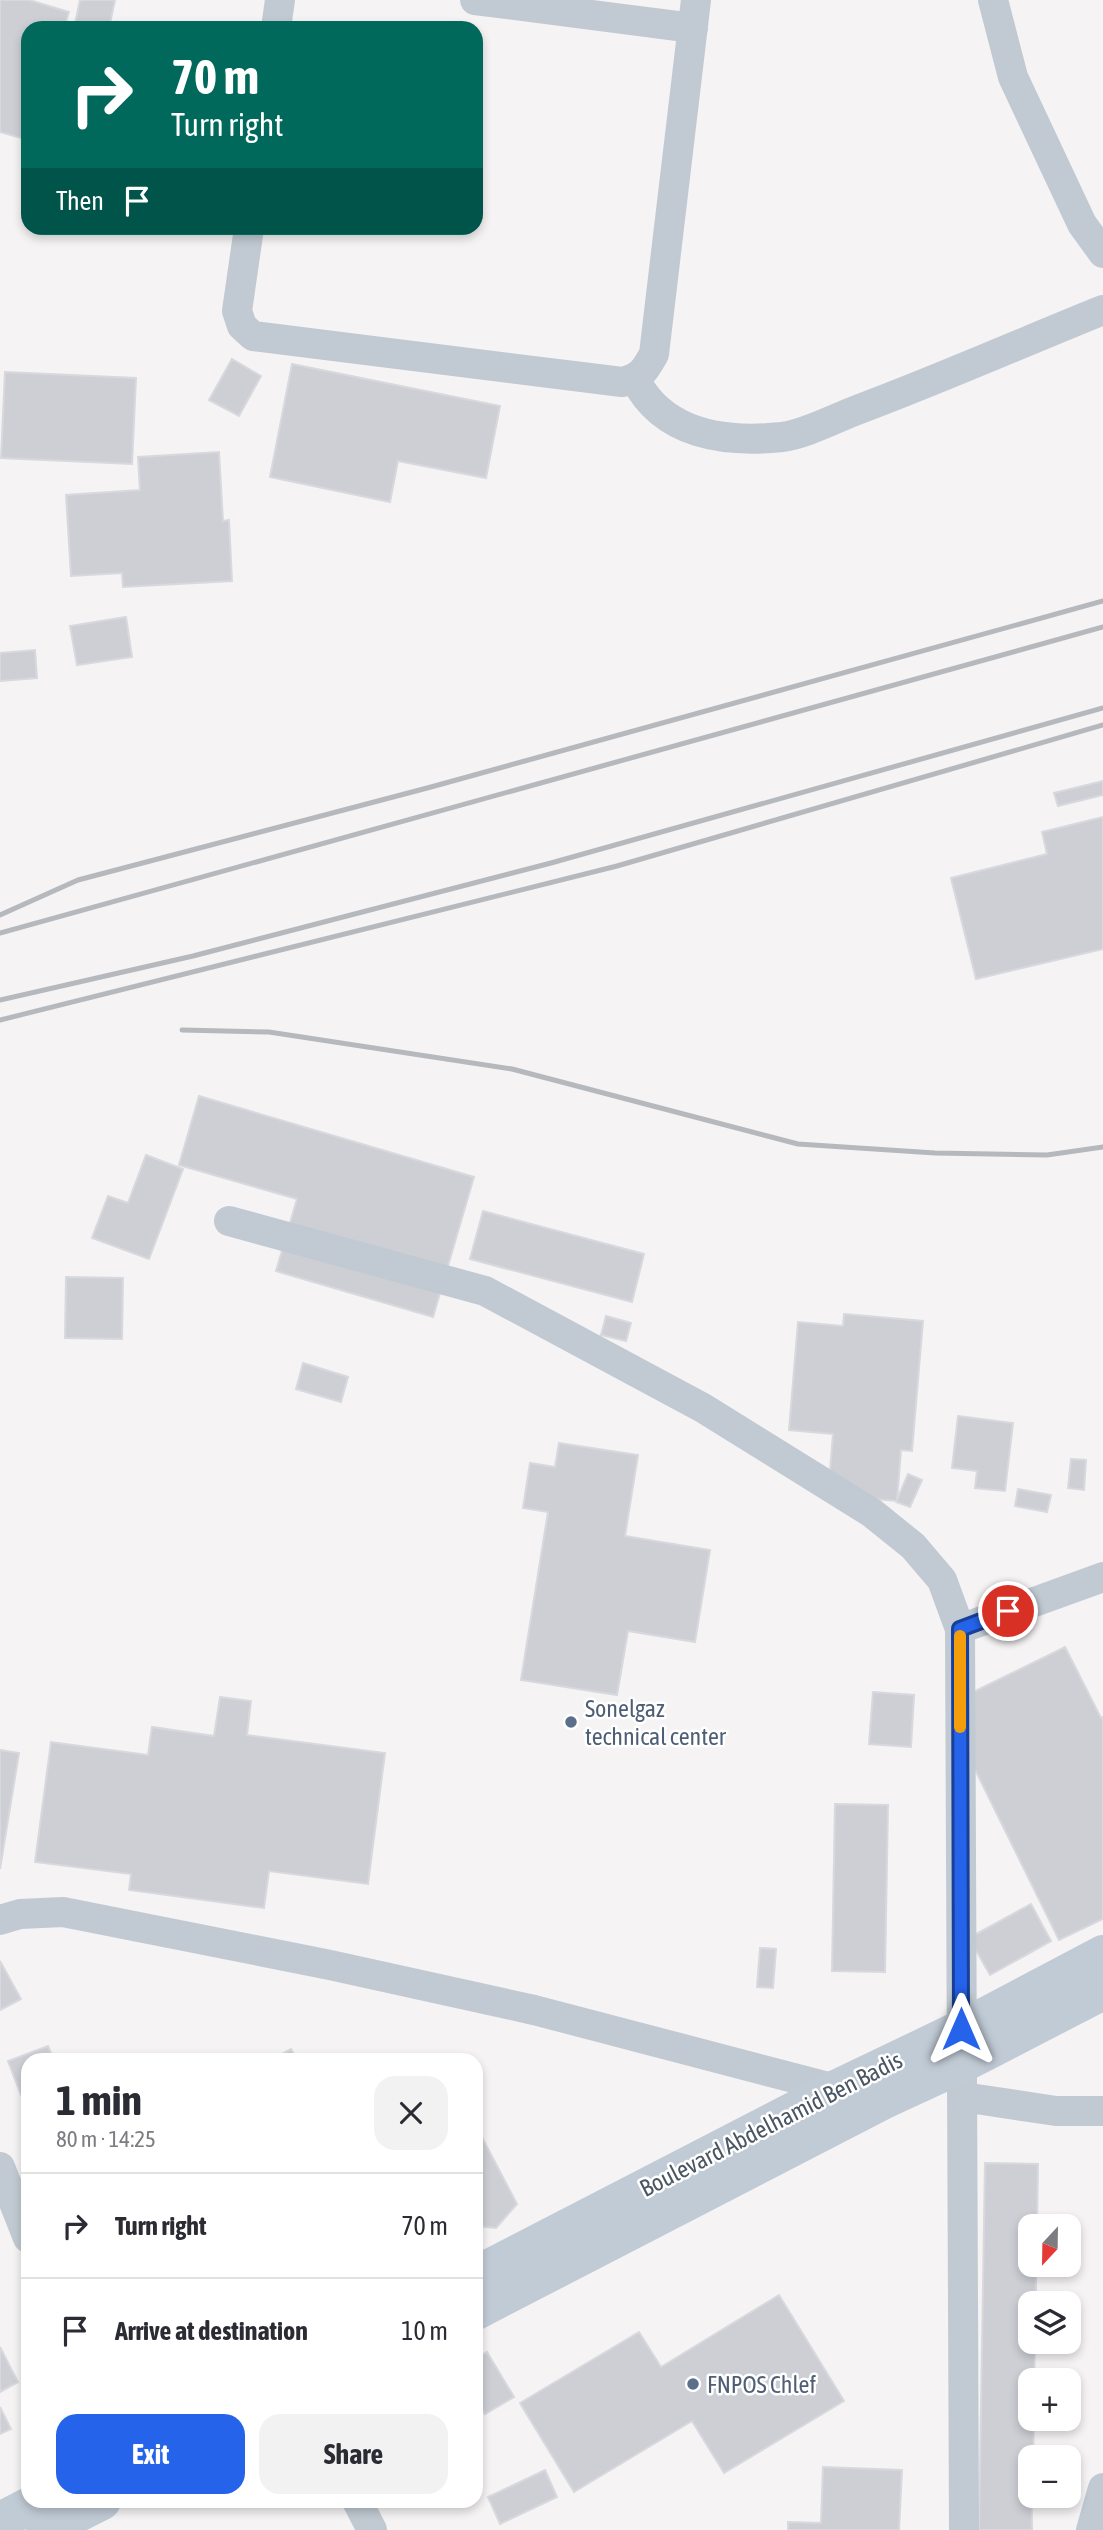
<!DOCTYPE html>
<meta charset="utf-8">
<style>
:root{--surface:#fff;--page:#f2f2f3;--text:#2b2b33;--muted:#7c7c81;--line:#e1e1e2;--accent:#2563eb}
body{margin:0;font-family:"Asap Condensed",sans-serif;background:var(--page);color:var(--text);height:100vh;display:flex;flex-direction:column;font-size:26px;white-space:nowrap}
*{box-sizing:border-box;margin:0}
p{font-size:23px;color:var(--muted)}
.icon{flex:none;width:38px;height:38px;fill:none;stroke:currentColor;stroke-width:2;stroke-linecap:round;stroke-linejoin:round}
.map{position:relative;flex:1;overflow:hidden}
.sheet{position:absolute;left:21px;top:2053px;width:462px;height:455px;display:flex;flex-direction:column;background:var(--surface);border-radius:21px;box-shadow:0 4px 10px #0003}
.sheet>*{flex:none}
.hud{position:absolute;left:21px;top:21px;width:462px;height:214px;border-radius:21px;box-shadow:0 4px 10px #0003;background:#00695c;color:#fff;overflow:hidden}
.needle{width:46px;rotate:202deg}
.controls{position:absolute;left:1018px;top:2214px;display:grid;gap:14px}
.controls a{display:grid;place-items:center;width:63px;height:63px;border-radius:14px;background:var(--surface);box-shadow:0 4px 10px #0003;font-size:35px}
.pin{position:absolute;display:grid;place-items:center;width:60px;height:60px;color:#fff;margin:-30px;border:4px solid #fff;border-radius:50%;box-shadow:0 2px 7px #0007}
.me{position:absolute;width:77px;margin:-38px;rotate:0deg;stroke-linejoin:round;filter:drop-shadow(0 0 5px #0008)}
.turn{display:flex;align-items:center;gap:24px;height:147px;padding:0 35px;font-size:32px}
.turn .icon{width:91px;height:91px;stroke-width:2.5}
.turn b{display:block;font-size:49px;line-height:60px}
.then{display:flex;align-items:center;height:66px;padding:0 35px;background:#0003;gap:14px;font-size:26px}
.round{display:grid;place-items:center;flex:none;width:74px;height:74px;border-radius:21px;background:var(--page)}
.head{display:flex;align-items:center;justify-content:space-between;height:119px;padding:0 35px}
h1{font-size:42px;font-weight:700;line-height:52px}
.primary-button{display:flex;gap:14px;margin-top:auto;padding:14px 35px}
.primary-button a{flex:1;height:80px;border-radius:21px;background:var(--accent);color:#fff;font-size:28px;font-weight:700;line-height:80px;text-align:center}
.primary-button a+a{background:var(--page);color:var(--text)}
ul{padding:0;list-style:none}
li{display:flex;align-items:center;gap:21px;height:105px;padding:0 35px;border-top:2px solid var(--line)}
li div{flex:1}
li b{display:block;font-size:26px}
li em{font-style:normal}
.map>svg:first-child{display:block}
</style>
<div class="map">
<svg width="1103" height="2530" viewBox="0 0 1103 2530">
<rect width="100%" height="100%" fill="#f5f3f3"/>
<!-- building -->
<path fill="#cdcfd5" stroke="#d7d9de" stroke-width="2" d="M0 0H29L69 12 64 28H28V140L0 132Z
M80 0H115L109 28H74Z
M232 359 261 376 239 416 209 400Z
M292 364 500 406 486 478 398 461 390 502 270 477Z
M5 372 136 378 132 464 1 458Z
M219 452 223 521 229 520 232 581 123 587 122 573 71 576 66 495 140 490 138 457Z
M126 617 132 657 77 665 70 626Z
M35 650 37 678 0 681V653Z
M1103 781V795L1058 806 1054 793Z
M1103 817V949L976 979 951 878 1047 854 1042 832Z
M199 1096 474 1177 433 1317 276 1271 297 1199 179 1165Z
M146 1155 183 1169 149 1259 92 1238 108 1196 128 1203Z
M483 1211 644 1254 632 1302 470 1259Z
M66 1277 123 1278 122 1339 65 1338Z
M844 1314 923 1321 912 1451 901 1450 897 1501 828 1495 833 1434 789 1430 798 1322 843 1326Z
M606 1316 631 1323 626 1341 601 1335Z
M303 1363 348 1377 341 1402 296 1389Z
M958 1416 1013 1423 1005 1491 975 1488 977 1471 952 1468Z
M559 1443 638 1455 625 1536 710 1550 695 1642 628 1631 617 1695 521 1680 548 1512 523 1508 530 1463 555 1467Z
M1071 1459 1086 1460 1084 1490 1068 1488Z
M908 1474 922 1480 910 1507 896 1502Z
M1018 1489 1051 1495 1047 1512 1015 1506Z
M1065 1647 1101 1718 1103 1717V1919L1059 1940 954 1727 963 1697Z
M873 1692 914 1695 911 1747 869 1744Z
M220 1697 251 1701 247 1735 385 1753 368 1884 269 1871 264 1908 129 1890 131 1874 35 1862 51 1742 148 1755 152 1727 214 1736Z
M0 1750 19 1753 0 1869Z
M835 1804 888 1805 885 1972 832 1971Z
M1031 1904 1051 1941 990 1975 969 1938Z
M760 1948 776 1949 773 1988 757 1987Z
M0 1961 21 1999 0 2010Z
M48 2046 54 2060H28V2092L21 2095 8 2061Z
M291 2049 297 2060H271Z
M476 2126 517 2204 496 2228 476 2226Z
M985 2163 1038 2164 1037 2226H1031V2264H1036V2303H1031V2342H1035L1034 2380H1031V2418H1034L1033 2457H1031L1032 2530H979Z
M779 2295 844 2401 724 2473 692 2421 574 2492 520 2403 639 2332 661 2367Z
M0 2347 18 2382 0 2392Z
M487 2352 514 2397 485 2414 476 2398V2359Z
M0 2407 11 2429 0 2434Z
M823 2467 902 2470 899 2530H788V2522L821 2523Z
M545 2470 557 2497 500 2524 488 2497Z"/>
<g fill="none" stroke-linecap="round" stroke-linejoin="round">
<!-- street -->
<path stroke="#c1cad2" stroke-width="30" d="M475 0 693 28
M993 0 1013 77 1082 224 1103 253
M276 28 280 0
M249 228 237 311 242 326 253 336 622 382C641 378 645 370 654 354L696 0
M635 379C663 435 725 443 782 437 803 435 836 418 857 410 940 379 1021 343 1103 310
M229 1221 485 1291 703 1408 872 1513 913 1546 942 1580 960 1629 964 2530
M960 1629 1103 1577
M0 1920 20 1914 63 1912 330 1965 534 2010 836 2089
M963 2097 1056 2111H1103
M0 2167 28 2238
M357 2501 372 2530
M1091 2530 1103 2488"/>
<!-- secondary -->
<path stroke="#c1cbd6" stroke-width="38" d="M476 2275 836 2089 961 2029 1103 1954
M476 2311 882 2101 962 2064 1103 1991
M0 2521 39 2501
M45 2530 102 2501"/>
<!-- rail -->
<path stroke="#b5b8bd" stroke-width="5" d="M0 915 78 880 431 787 1103 601
M0 933 1103 627
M0 1000 193 956 551 863 1103 708
M0 1020 617 866 1103 725
M182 1030 269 1032 512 1069 798 1144 935 1153 1047 1155 1103 1147"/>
</g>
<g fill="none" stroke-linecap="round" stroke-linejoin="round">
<defs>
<path id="route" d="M961 2029 960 1629 1008 1611"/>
</defs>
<!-- route casing -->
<use href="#route" stroke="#184099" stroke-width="18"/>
<!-- route -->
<use href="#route" stroke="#2563eb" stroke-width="12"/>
<!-- slow -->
<path stroke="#f59e0b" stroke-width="12" d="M960 1636V1727"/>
</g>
<!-- markers -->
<g fill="#5c6f8a" stroke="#fff" stroke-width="2.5">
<circle cx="571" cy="1722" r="7"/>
<circle cx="693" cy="2384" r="7"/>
</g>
<g text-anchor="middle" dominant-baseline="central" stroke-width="5" stroke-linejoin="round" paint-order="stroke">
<!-- service labels -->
<g font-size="24" fill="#4e5e75" stroke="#fff" text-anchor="start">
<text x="585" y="1708">Sonelgaz<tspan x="585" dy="28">technical center</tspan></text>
<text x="707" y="2384">FNPOS Chlef</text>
</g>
<!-- street labels -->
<g font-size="24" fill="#4a5661" stroke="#fff">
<text transform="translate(771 2124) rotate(-27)">Boulevard Abdelhamid Ben Badis</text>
</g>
</g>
</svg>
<div class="controls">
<a><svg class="needle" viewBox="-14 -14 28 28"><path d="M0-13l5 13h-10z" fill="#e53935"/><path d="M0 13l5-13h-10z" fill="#7c7c81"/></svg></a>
<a><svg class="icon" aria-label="layers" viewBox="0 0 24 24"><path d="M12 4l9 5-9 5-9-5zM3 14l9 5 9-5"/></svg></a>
<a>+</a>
<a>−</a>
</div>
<div class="pin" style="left:1008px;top:1611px;background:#d93025"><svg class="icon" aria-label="arrive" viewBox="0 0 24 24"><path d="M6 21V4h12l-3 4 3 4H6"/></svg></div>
<svg class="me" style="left:961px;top:2029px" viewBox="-20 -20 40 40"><path d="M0-17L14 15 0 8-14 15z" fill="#2563eb" stroke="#fff" stroke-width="4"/></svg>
<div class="hud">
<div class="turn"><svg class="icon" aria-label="right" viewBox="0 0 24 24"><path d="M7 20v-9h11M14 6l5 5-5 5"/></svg><div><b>70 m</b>Turn right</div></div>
<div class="then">Then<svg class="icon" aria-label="arrive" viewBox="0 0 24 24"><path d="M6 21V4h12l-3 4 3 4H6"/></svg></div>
</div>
<section class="sheet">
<div class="head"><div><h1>1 min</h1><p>80 m · 14:25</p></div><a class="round"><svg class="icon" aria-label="close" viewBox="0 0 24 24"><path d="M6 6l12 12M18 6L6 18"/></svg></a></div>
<ul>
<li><svg class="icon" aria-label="right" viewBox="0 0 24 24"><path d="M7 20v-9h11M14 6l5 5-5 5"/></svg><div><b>Turn right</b></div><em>70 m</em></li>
<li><svg class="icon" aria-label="arrive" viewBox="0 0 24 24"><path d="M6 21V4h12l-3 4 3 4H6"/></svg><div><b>Arrive at destination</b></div><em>10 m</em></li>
</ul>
<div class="primary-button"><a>Exit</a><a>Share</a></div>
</section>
</div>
